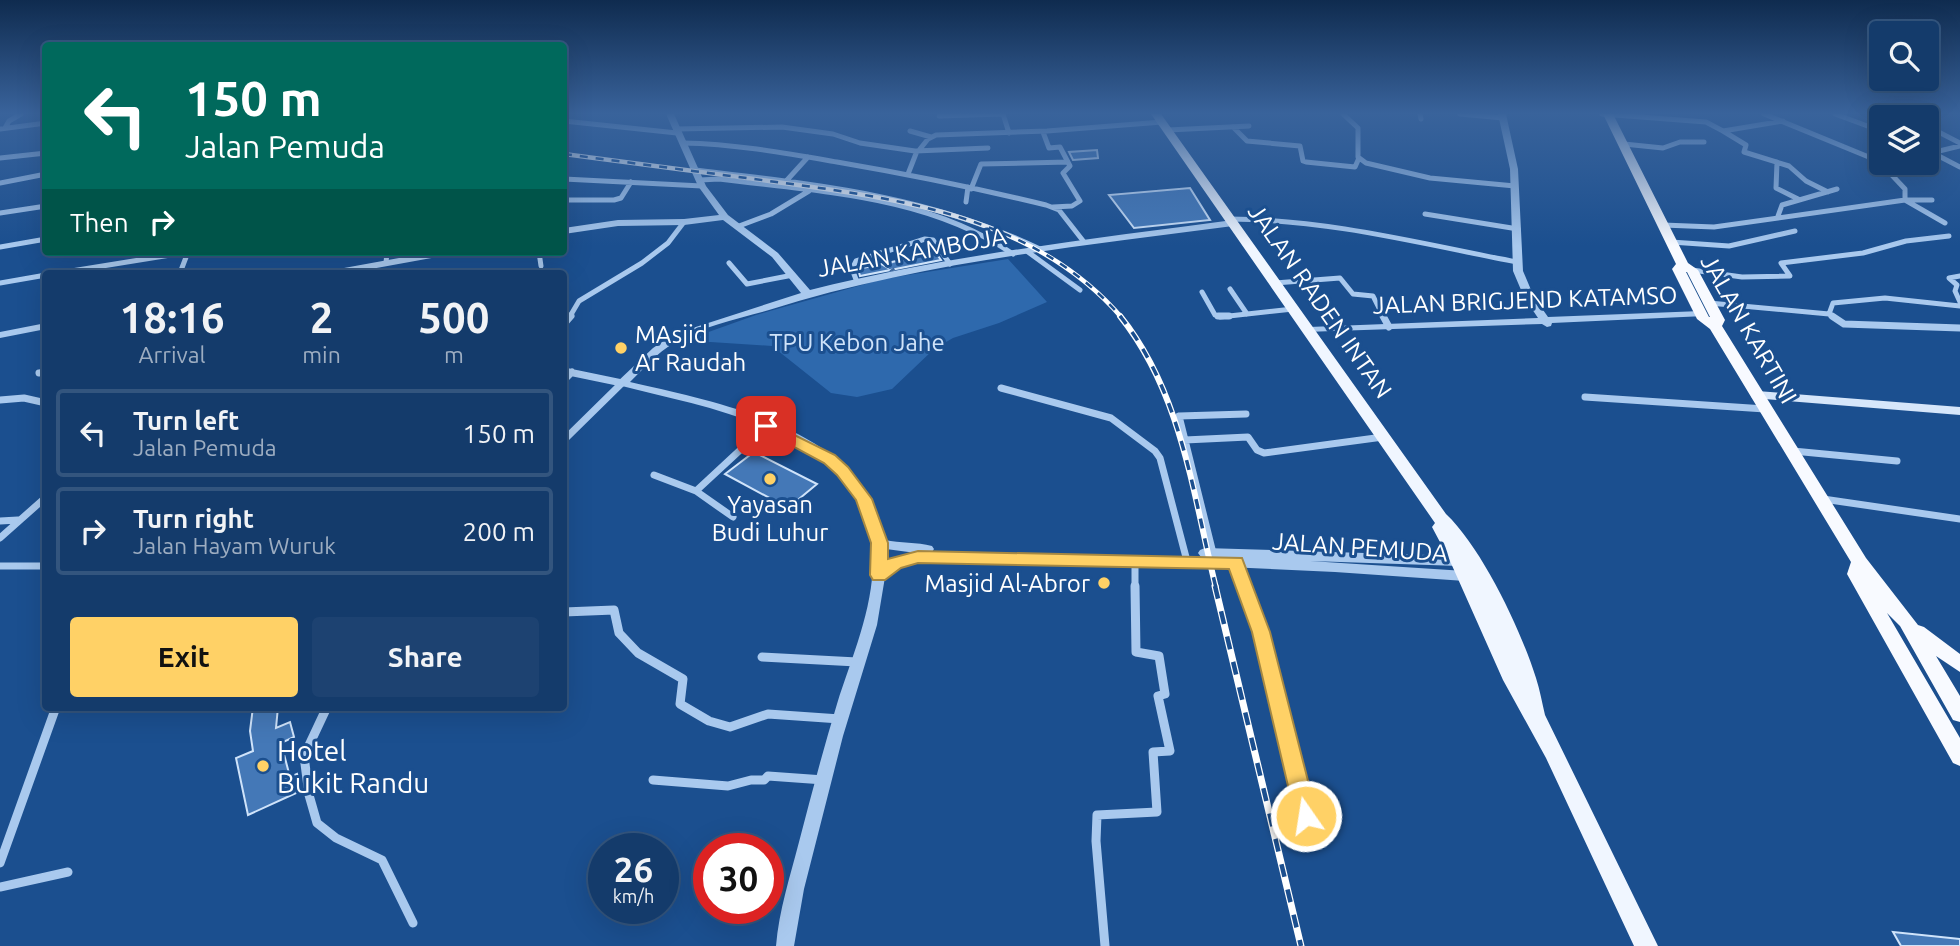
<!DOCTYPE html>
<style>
:root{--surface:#143b6b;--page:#1d4271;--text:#f1f3f6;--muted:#9dadc1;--line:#33557e;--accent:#ffd166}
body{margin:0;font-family:Ubuntu,sans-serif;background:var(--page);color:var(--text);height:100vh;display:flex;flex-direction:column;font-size:26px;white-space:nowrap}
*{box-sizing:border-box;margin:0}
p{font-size:23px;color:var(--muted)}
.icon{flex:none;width:38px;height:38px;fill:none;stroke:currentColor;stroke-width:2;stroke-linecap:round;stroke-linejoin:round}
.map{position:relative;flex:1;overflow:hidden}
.sheet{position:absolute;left:42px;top:270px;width:525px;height:441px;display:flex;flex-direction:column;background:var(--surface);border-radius:7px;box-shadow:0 7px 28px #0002,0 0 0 2px var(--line)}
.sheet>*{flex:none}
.hud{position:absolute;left:42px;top:42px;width:525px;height:214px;border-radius:7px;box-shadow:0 7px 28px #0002,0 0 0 2px var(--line);background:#00695c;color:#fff;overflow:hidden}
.tools{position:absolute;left:1869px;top:21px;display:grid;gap:14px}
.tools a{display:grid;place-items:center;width:70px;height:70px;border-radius:7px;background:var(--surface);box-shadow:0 7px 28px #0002,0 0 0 2px var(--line);font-size:35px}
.speed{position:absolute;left:588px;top:833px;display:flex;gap:14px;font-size:35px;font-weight:700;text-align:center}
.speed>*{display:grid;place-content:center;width:91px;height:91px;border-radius:50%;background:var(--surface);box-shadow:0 7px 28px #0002,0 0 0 2px var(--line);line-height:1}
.speed small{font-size:18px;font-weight:400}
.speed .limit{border:10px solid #d22;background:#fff;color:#111}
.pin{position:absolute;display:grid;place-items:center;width:60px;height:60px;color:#fff;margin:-30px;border-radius:14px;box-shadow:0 4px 10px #0006}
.me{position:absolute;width:77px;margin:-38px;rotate:347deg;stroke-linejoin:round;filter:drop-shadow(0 0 5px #0008)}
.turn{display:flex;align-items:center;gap:24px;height:147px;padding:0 28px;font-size:32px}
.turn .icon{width:91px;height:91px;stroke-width:2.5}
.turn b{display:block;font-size:49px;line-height:60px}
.then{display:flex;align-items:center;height:66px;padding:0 28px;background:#0003;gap:14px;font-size:26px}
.eta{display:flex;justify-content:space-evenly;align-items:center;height:119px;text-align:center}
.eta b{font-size:42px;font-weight:600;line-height:49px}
.button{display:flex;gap:14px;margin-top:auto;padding:14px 28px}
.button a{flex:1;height:80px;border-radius:7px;background:var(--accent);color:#111;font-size:28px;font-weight:600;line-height:80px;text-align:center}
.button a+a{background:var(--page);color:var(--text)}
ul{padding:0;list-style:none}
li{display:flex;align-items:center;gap:21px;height:88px;margin:0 14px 10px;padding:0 14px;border:4px solid var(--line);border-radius:7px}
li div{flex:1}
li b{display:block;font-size:26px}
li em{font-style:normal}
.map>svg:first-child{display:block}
</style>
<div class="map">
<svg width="1960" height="946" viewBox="0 0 1960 946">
<rect width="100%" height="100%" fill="#1b4f8f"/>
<!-- green -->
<path fill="#2e69ad" d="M1008 259 1047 302 999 323 953 338 934 349 892 389 857 397 831 393 772 346 695 341 703 334 756 315 883 279Z"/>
<!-- building -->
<path fill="#4478b7" stroke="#cfe3fa" stroke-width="2" d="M1097 150 1098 158 1073 160 1069 152Z
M1190 188 1210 220 1134 228 1109 195Z
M936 253 941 260 860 276 858 269 881 264 888 268 892 262Z
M754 452 817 484 788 508 725 474Z
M253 707H278L276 728 290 722 294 737 281 743 290 777 297 774 300 786 296 788V793L248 815 236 758 253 751 250 731Z
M1893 932 1960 939V946H1901Z"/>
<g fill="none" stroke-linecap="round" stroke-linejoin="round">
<!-- minor-tunnel -->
<path stroke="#3d69a0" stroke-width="5" stroke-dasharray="5 2.5" stroke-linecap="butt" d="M887 263 893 271"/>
<!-- minor-far2 -->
<path stroke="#a9c9ee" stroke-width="5" d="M1003 114 1009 133
M1343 114 1358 128V157L1366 163 1430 178 1515 186
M1420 114 1421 119
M1460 114 1503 118
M1602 114 1706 122 1723 131
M1764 114 1881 162
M1835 114 1881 131
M1901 114 1909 117
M939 116 1002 114
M564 121 677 133
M1783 121 1723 131 1746 145 1744 152 1789 166 1806 181 1828 192
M1927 126 1960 143
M1233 127 1247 141 1300 146 1303 161 1306 162 1355 167 1359 158
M5 128 9 121 21 114
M0 129 46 123
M676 129 782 127 833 134 860 143 915 151 988 148
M1168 130 1249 126
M910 131 931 137
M1043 132 1049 148 1060 147 1070 166 1063 173 1080 201 1072 206 1053 207
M683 143C735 144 785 153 837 162 907 174 976 188 1046 205L1059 210 1084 242
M1624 144 1663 148 1680 142H1704
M920 149 928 139 936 135 1047 131 1162 122
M1933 153 1960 167
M1927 154 1960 146
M0 158 46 153
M1777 162 1776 188 1798 199
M695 170C819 185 928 195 1042 250
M908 174 917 151
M564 179 702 186
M788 179 808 157
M700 180 719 179C820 192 927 195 1013 254
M0 183 46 174
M971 189 981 164 1068 162
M564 200H614L621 198 631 182
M1905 200 1945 223
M1908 200H1932
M966 202 968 187
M0 213 46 206
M1425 214 1518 229
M1778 216 1782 205 1837 189
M1230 219C1326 219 1423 244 1517 262
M1663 225 1714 227 1905 200V189L1888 171 1893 163
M739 226 771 214 809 191
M1671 242 1729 246 1795 231
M0 247 46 239
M539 252 541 266
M1028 252 1080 290
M880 253 887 263
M386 263 387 252
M729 263 747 284 793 275
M1692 270 1742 277 1790 276 1781 263 1863 253 1906 241 1949 236
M59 273 189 252
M180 273 188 252
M1960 276 1949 278 1957 285 1955 291 1960 302
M857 282 852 269 856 261 925 239 933 240 950 264
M0 283 46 275
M1275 283 1340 278 1353 294 1373 296 1384 318
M1230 289 1247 314
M1202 292 1215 315 1220 317 1293 309
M1709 303 1829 314 1835 318
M1829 314 1833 303 1885 298 1960 306
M569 318 579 301 642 263 668 243 684 222"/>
<!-- minor-far1 -->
<path stroke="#a9c9ee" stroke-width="7" d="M1218 316H1229
M1383 316 1389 327
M1832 316 1844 324 1960 328
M564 324 571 316
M564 371 622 383
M39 373 46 372
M564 380 572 372
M1001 388 1111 418 1155 451 1160 458 1187 561
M1585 397 1765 409
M0 400 24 398 46 403
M564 440 622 383
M1185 440 1248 437 1257 450 1264 453 1383 437
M1793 451 1897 461
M654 475 696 491
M1823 499 1960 519
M733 517 696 491 766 426
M0 521 18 520
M0 538 46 497
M1213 553 1179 416 1246 414
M1135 559V588
M1235 562 1245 588
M0 566H46"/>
<!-- minor -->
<path stroke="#a9c9ee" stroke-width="9" d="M1244 586 1261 632 1311 839
M564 612 614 610 619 633 638 653 683 679 680 704 709 721 730 727 768 714 840 719
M762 657 857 662
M327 707 304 756 309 795 317 823 336 838 382 860 413 923
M653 780 728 786 751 780H764L768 776 824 780
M0 863 56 707
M0 887 68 872
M1105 946 1096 841 1097 815 1157 812 1153 752 1170 751 1158 696 1165 694 1159 656 1136 652 1135 586"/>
<!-- tertiary -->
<path fill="#a9c9ee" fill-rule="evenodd" d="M666 114H674L706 186 728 215 778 253 810 290C949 255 1091 239 1233 220L1238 223 1233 226C1077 247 919 262 769 310 737 319 702 326 674 343 657 353 644 368 630 382 720 403 866 429 885 540 900 543 917 542 932 546L934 549 932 552 1201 557 1198 553 1200 550 1205 548 1459 556 1464 558 1466 561 1464 564 1459 566 1310 561 1465 571 1470 572 1472 576 1470 580 1465 581 1335 572 1205 566 943 562 909 564 898 568 885 577 877 625 843 736 804 889 794 946H776C779 910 790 877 799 842 811 796 823 750 837 704 853 653 878 599 872 544 869 512 850 483 826 463 768 416 688 403 618 385L616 383 653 348 674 334 801 293 772 257 723 220 684 225 618 226 564 234V228L618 220 684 219 719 215 698 186ZM886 549 916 553 886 562Z
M1498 114H1506L1518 169 1523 271 1534 297 1548 317 1701 311 1706 314 1705 316 1552 323 1551 326 1547 327 1542 324 1305 332 1304 330 1309 327 1538 318 1524 297 1513 271 1510 169Z
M432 252H453L448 255 349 273H328L333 270Z
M46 323V329L0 338V332Z"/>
<!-- secondary -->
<path fill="#d6e6fa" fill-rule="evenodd" d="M1757 391 1960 407V415L1752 398 1751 395Z"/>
<!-- primary -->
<path fill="#f0f6ff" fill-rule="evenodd" d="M1151 114H1161L1446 514C1482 548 1521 630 1536 678 1540 690 1542 703 1545 715L1658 946H1634L1546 758 1503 680 1450 561 1432 527 1435 523Z"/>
<!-- trunk -->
<path fill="#f8faff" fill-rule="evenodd" d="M1603 114H1613L1688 263 1698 270 1725 320 1722 326 1866 558 1918 625 1924 627 1960 654V672L1936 656 1960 696V722L1953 720 1900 626 1887 613 1960 738V766L1953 763 1847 574 1851 562 1710 329 1697 319 1672 269 1676 264ZM1686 272H1687L1710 317H1709Z"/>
<defs>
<path id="rail-far2" d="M564 154C632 163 701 172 769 181 895 198 1034 215 1122 318"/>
<path id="rail-far1" d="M1120 316C1182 393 1193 495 1216 588"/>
<path id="rail" d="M1215 586 1301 946"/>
</defs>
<!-- rail-far2 casing -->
<use href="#rail-far2" stroke="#fff" stroke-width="4.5"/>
<!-- rail-far1 casing -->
<use href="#rail-far1" stroke="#fff" stroke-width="6"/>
<!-- rail casing -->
<use href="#rail" stroke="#fff" stroke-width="7"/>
<!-- rail-far2 -->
<use href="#rail-far2" stroke="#1b4f8f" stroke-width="2.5" stroke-dasharray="8" stroke-linecap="butt"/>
<!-- rail-far1 -->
<use href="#rail-far1" stroke="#1b4f8f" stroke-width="3.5" stroke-dasharray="10" stroke-linecap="butt"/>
<!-- rail -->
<use href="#rail" stroke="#1b4f8f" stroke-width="4.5" stroke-dasharray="13" stroke-linecap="butt"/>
</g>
<!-- sky -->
<linearGradient id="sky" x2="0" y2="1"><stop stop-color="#0f2b4f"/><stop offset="0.46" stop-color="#39639b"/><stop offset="1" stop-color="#39639b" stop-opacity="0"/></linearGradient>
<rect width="1960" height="246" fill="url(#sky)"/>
<!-- route -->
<path fill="#ffd166" stroke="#a68842" stroke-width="2" d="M766 421 835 455 848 467 872 499 888 543V559L918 551 1242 558 1270 632 1317 816 1313 823 1306 825 1298 823 1295 816 1252 632 1229 569 918 563 901 568 885 580H873L870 575 871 543 856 500 837 475 824 463 761 429 759 426Z"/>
<!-- markers -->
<g fill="#ffd166" stroke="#1b4f8f" stroke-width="2.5">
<circle cx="621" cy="348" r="7"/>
<circle cx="770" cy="479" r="7"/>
<circle cx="1104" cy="583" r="7"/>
<circle cx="263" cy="766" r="7"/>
</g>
<g text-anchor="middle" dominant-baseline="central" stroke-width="6" stroke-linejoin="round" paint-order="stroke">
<!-- street labels -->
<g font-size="24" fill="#fff" stroke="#1b4f8f">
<text transform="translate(912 252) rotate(-10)">JALAN KAMBOJA</text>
<text transform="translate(1525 300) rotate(-2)">JALAN BRIGJEND KATAMSO</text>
<text transform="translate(1320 301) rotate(55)">JALAN RADEN INTAN</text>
<text transform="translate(1749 329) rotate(60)">JALAN KARTINI</text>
<text transform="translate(1360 547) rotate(4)">JALAN PEMUDA</text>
</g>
<!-- poi labels -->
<g font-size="24" fill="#fff" stroke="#1b4f8f" text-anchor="start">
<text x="635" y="334">MAsjid<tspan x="635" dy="28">Ar Raudah</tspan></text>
<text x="770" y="504" text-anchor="middle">Yayasan<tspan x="770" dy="28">Budi Luhur</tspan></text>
<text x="1090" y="583" text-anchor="end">Masjid Al-Abror</text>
</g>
<!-- park labels -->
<g font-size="24" fill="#cfe3fa" stroke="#1b4f8f">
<text x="857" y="342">TPU Kebon Jahe</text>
</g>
<!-- near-poi labels -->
<g font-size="28" fill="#fff" stroke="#1b4f8f" text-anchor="start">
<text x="277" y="750">Hotel<tspan x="277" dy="32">Bukit Randu</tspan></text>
</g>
</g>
</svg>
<div class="tools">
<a><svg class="icon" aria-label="search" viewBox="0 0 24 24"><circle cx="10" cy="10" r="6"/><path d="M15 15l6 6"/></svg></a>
<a><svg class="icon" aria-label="layers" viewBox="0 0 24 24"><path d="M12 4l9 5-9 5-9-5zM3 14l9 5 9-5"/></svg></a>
</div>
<div class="speed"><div>26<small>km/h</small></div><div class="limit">30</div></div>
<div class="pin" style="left:766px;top:426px;background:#d93025"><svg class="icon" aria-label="arrive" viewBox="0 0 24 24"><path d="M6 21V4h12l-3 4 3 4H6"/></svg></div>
<svg class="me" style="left:1306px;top:816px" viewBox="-20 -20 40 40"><circle r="17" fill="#ffd166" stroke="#fff" stroke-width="3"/><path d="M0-11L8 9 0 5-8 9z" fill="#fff"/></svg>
<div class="hud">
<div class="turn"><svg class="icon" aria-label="left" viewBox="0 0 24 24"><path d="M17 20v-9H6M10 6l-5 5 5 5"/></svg><div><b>150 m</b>Jalan Pemuda</div></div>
<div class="then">Then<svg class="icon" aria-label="right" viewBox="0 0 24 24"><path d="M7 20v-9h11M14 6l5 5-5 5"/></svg></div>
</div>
<section class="sheet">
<div class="eta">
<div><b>18:16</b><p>Arrival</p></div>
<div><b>2</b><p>min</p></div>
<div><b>500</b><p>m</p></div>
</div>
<ul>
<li><svg class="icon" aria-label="left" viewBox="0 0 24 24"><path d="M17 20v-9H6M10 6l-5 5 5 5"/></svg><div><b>Turn left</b><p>Jalan Pemuda</p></div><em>150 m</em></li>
<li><svg class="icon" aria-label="right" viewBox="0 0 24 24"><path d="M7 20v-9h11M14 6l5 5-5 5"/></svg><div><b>Turn right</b><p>Jalan Hayam Wuruk</p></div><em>200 m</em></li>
</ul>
<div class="button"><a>Exit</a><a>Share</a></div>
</section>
</div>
